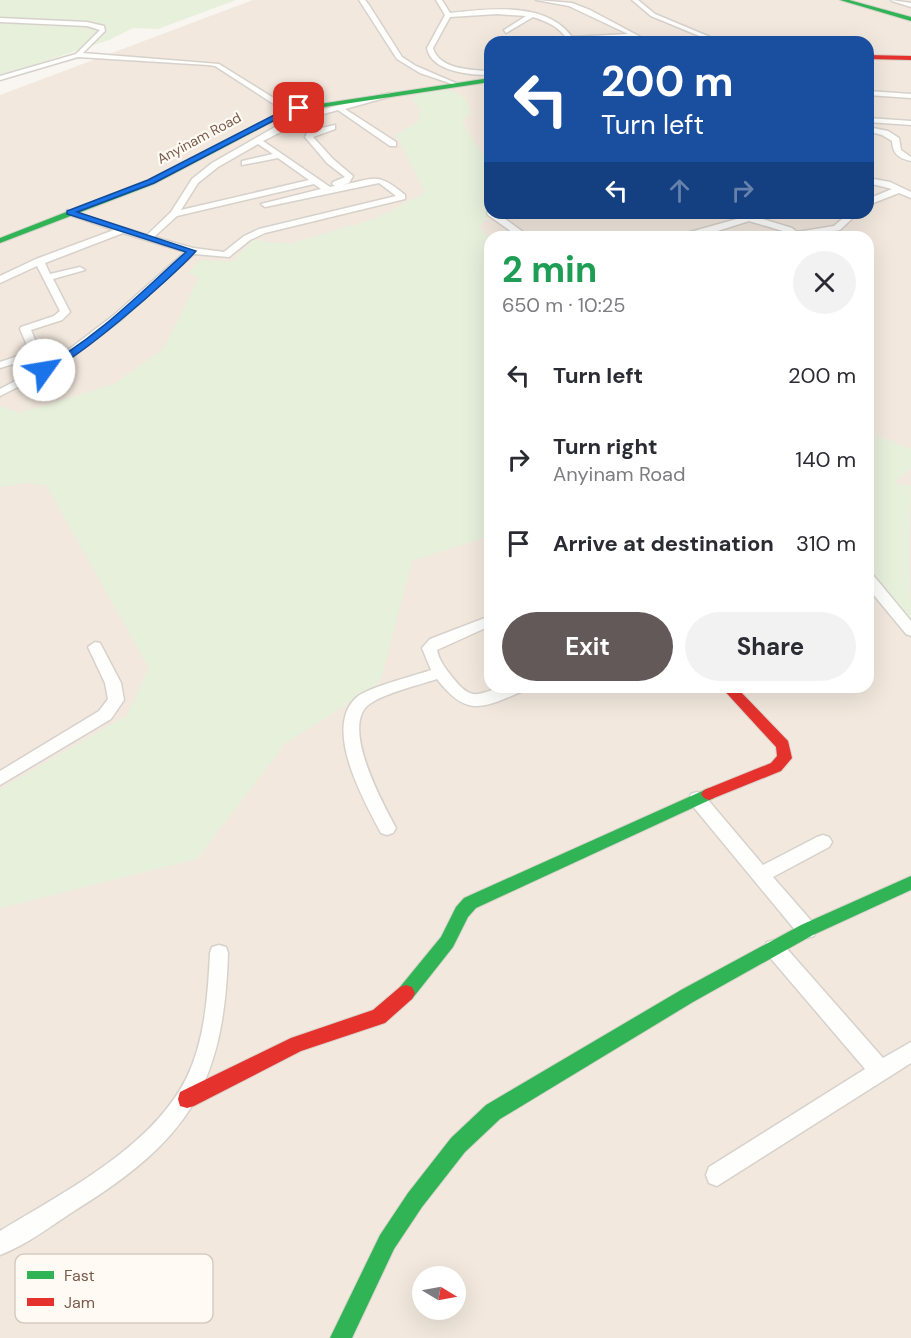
<!DOCTYPE html>
<meta charset="utf-8">
<style>
:root{--surface:#fff;--page:#f2f2f3;--text:#2b2b33;--muted:#7c7c81;--accent:#625958}
body{margin:0;font-family:"DM Sans",sans-serif;background:var(--page);color:var(--text);height:100vh;display:flex;flex-direction:column;font-size:22px;white-space:nowrap}
*{box-sizing:border-box;margin:0}
p{font-size:20px;color:var(--muted)}
.icon{flex:none;width:33px;height:33px;fill:none;stroke:currentColor;stroke-width:2;stroke-linecap:round;stroke-linejoin:round}
.map{position:relative;flex:1;overflow:hidden}
.details{position:absolute;left:484px;top:231px;width:390px;height:462px;display:flex;flex-direction:column;background:var(--surface);border-radius:18px;box-shadow:0 6px 24px #0002}
.details>*{flex:none}
.top-card{position:absolute;left:484px;top:36px;width:390px;height:183px;border-radius:18px;box-shadow:0 6px 24px #0002;background:#1a4fa0;color:#fff;overflow:hidden}
.needle{width:39px;rotate:100deg}
.tools{position:absolute;left:412px;top:1266px;display:grid;gap:12px}
.tools a{display:grid;place-items:center;width:54px;height:54px;border-radius:50%;background:var(--surface);box-shadow:0 6px 24px #0002;font-size:30px}
.pin{position:absolute;display:grid;place-items:center;width:51px;height:51px;color:#fff;margin:-26px;border-radius:12px;box-shadow:0 3px 9px #0006}
.me{position:absolute;width:66px;margin:-33px;rotate:58deg;stroke-linejoin:round;filter:drop-shadow(0 0 4px #0008)}
.turn{display:flex;align-items:center;gap:21px;height:126px;padding:0 18px;font-size:27px}
.turn .icon{width:78px;height:78px;stroke-width:2.5}
.turn b{display:block;font-size:42px;line-height:51px}
.lanes{display:flex;align-items:center;height:57px;padding:0 18px;background:#0003;justify-content:center;gap:30px;direction:ltr}
.lanes .off{opacity:.35}
.round{display:grid;place-items:center;flex:none;width:63px;height:63px;border-radius:32px;background:var(--page)}
.head{display:flex;align-items:center;justify-content:space-between;height:102px;padding:0 18px}
h1{font-size:36px;font-weight:700;line-height:45px;color:#1e9e55}
.action{display:flex;gap:12px;margin-top:auto;padding:12px 18px}
.action a{flex:1;height:69px;border-radius:36px;background:var(--accent);color:#fff;font-size:24px;font-weight:700;line-height:69px;text-align:center}
.action a+a{background:var(--page);color:var(--text)}
ul{padding:0;list-style:none}
li{display:flex;align-items:center;gap:18px;height:84px;padding:0 18px}
li div{flex:1}
li b{display:block;font-size:22px}
li em{font-style:normal}
.map>svg:first-child{display:block}
</style>
<div class="map">
<svg width="911" height="1338" viewBox="0 0 911 1338">
<rect width="100%" height="100%" fill="#f9f5f0"/>
<!-- residential -->
<path fill="#f2e8de" fill-rule="evenodd" d="M253 0H911V1338H0V95ZM490 42H868V213H490ZM490 237H868V687H490ZM423 1276H456V1310H423Z"/>
<!-- green -->
<path fill="#e7f0db" d="M0 0H236L158 29 133 28 109 40 0 76Z
M440 89C456 90 467 95 471 112L462 121 490 166V213H510L490 216 479 227 490 238V536L412 561 380 683 285 744 197 859 0 908V789L127 715 149 668 46 485 28 483 0 487V406L20 413 114 384 164 348 199 277 187 273 201 260 232 262 253 240 288 244 374 219 425 193 396 135 417 122 421 110 412 100 420 92Z
M868 432 911 449V468L895 483 911 486 909 551 911 619 869 569Z"/>
<g fill="none" stroke-linecap="round" stroke-linejoin="round">
<defs>
<path id="street" d="M359 0H365L369 5 402 57 416 66 458 84V86L420 73 397 59Z
M436 0H442L450 13C489 9 546 1 572 37L628 34 569 6 536 0 572 3 590 10 650 42H642L634 38 565 42 567 39C558 26 548 22 533 17L506 33 504 30 526 16 497 14 450 17 433 48C439 70 473 70 490 71V75C471 75 431 72 427 48L445 15Z
M632 0H638L655 14 722 42H714L651 16Z
M891 0 911 3V7L892 1Z
M0 18 87 22 104 26 105 31 83 53 219 64 293 110 286 112 215 66 208 65 78 57 0 80V76L76 54 100 30 87 26 0 22Z
M868 91 911 94V98L868 95Z
M390 93 392 96 345 109 396 142V146H390L338 110 309 118 263 141 330 187 335 186 332 184 333 182 345 177 327 163 305 137 308 131 335 125V129L313 137 333 159 353 176 349 183 343 185C375 178 378 172 405 195V199L265 233 250 240 229 257 194 254 122 319 63 364 0 396V389L55 360 114 315 185 252 123 233 45 263 50 274 80 267 85 270 53 279 70 312 62 320 31 330 41 354 40 356 0 368V362L30 352 20 329 21 327 54 316 60 311 37 266 0 283V276L36 259 114 230 67 214V210L147 235 171 212 192 179 212 163 284 122 303 114ZM258 144 273 154 242 161V165L278 158 309 180 181 210 198 183 218 167ZM379 183 396 196 259 229 244 236 224 252 193 248 154 237 177 216 314 184 321 189 261 204 265 207Z
M868 118 911 121V125L868 122Z
M868 127 888 131 899 138 901 150 911 157V161C898 158 893 154 892 141L882 135 868 131Z
M868 178 890 182 911 192V198L899 193 868 205V199L892 189 868 183Z
M490 211V213H497L530 237H519L488 215 487 213Z
M744 213H752L753 216 792 228 797 232 834 226 849 213H858L840 230 803 237H792L786 232 749 221 711 233 690 237H672L744 217Z
M868 574 873 575 911 621V636L906 634 868 588Z
M490 616V626L437 650C439 661 446 669 453 678 472 702 477 694 502 687 509 686 518 687 526 687L523 691C483 708 467 718 437 679 419 685 386 693 371 703 338 723 383 804 396 828L393 833 387 835 381 833C364 801 322 727 357 697 369 687 414 676 431 670L422 648 430 639Z
M95 642 100 643 121 683 124 700 111 719 0 785V771L99 711 108 699 105 683 88 647Z
M697 792 703 794 763 865 817 837 823 835 829 837 832 842 829 847 773 877 814 924 816 930 814 936 807 938 800 936 691 804 689 799 691 794Z
M774 940 781 942 883 1058 911 1042V1063L717 1186 709 1183 706 1175 709 1167 865 1069 767 954 765 948 767 942Z
M219 945 226 947 228 953C224 1087 187 1141 74 1211 51 1226 26 1245 0 1255V1231C64 1192 151 1148 186 1079 205 1041 208 994 210 953L212 947Z"/>
<path id="fast" d="M840 0H849L911 17V21Z
M490 78V82L291 112 154 184 0 243V238L148 180 287 109Z
M709 788 714 790 717 794 714 798 476 908 468 917 453 947 412 999 406 1001 400 999 397 993 400 987 441 937 456 907 464 898Z
M911 876V890L813 935 693 1002 500 1119 465 1152 422 1207 394 1249 352 1338H330L380 1235 408 1193 451 1138 486 1105 681 990 801 925Z"/>
<path id="jam" d="M868 55 911 56V60L868 59Z
M721 687H736L788 741 792 758 781 771 709 800 704 798 701 794 704 790 771 763 777 756 776 747Z
M406 985 412 987 415 993 412 999 385 1023 301 1051 194 1106 187 1108 180 1106 178 1099 180 1092 291 1038 373 1010 400 987Z"/>
</defs>
<!-- street casing -->
<use href="#street" stroke="#d7d1cb" stroke-width="3"/>
<!-- fast casing -->
<use href="#fast" stroke="#d9d2cb" stroke-width="2"/>
<!-- jam casing -->
<use href="#jam" stroke="#d9d2cb" stroke-width="2"/>
<!-- street -->
<use href="#street" fill="#fefefd" fill-rule="evenodd"/>
<!-- fast -->
<use href="#fast" fill="#30b455" fill-rule="evenodd"/>
<!-- jam -->
<use href="#jam" fill="#e5322d" fill-rule="evenodd"/>
</g>
<!-- route -->
<path fill="#1a73e8" stroke="#114b97" stroke-width="1.5" d="M299 106 302 109 291 112 267 124 154 183 77 212 196 251C178 272 63 375 41 372V368C95 340 141 292 186 252L67 214V211L148 180 286 109Z"/>
<g text-anchor="middle" dominant-baseline="central" stroke-width="4.5" stroke-linejoin="round" paint-order="stroke">
<!-- far-street labels -->
<g font-size="14" fill="#7a5c4d" stroke="#fffaf3">
<text transform="translate(199 138) rotate(-28)">Anyinam Road</text>
</g>
</g>
<!-- legend -->
<rect x="15" y="1254" width="198" height="69" rx="9" fill="#fffaf3" stroke="#d7cbc1" stroke-width="1.5"/>
<rect x="27" y="1271" width="27" height="8" fill="#30b455"/>
<rect x="27" y="1298" width="27" height="8" fill="#e5322d"/>
<g font-size="16" fill="#7a5c4d">
<text x="64" y="1281">Fast</text>
<text x="64" y="1308">Jam</text>
</g>
</svg>
<div class="tools">
<a><svg class="needle" viewBox="-14 -14 28 28"><path d="M0-13l5 13h-10z" fill="#e53935"/><path d="M0 13l5-13h-10z" fill="#7c7c81"/></svg></a>
</div>
<div class="pin" style="left:299px;top:108px;background:#d93025"><svg class="icon" aria-label="arrive" viewBox="0 0 24 24"><path d="M6 21V4h12l-3 4 3 4H6"/></svg></div>
<svg class="me" style="left:44px;top:370px" viewBox="-20 -20 40 40"><circle r="19" fill="#fff"/><path d="M0-13L10 11 0 6-10 11z" fill="#1a73e8"/></svg>
<div class="top-card">
<div class="turn"><svg class="icon" aria-label="left" viewBox="0 0 24 24"><path d="M17 20v-9H6M10 6l-5 5 5 5"/></svg><div><b>200 m</b>Turn left</div></div>
<div class="lanes"><svg class="icon" aria-label="left" viewBox="0 0 24 24"><path d="M17 20v-9H6M10 6l-5 5 5 5"/></svg><svg class="icon off" aria-label="ahead" viewBox="0 0 24 24"><path d="M12 20V5M6 11l6-6 6 6"/></svg><svg class="icon off" aria-label="right" viewBox="0 0 24 24"><path d="M7 20v-9h11M14 6l5 5-5 5"/></svg></div>
</div>
<section class="details">
<div class="head"><div><h1>2 min</h1><p>650 m · 10:25</p></div><a class="round"><svg class="icon" aria-label="close" viewBox="0 0 24 24"><path d="M6 6l12 12M18 6L6 18"/></svg></a></div>
<ul>
<li><svg class="icon" aria-label="left" viewBox="0 0 24 24"><path d="M17 20v-9H6M10 6l-5 5 5 5"/></svg><div><b>Turn left</b></div><em>200 m</em></li>
<li><svg class="icon" aria-label="right" viewBox="0 0 24 24"><path d="M7 20v-9h11M14 6l5 5-5 5"/></svg><div><b>Turn right</b><p>Anyinam Road</p></div><em>140 m</em></li>
<li><svg class="icon" aria-label="arrive" viewBox="0 0 24 24"><path d="M6 21V4h12l-3 4 3 4H6"/></svg><div><b>Arrive at destination</b></div><em>310 m</em></li>
</ul>
<div class="action"><a>Exit</a><a>Share</a></div>
</section>
</div>
